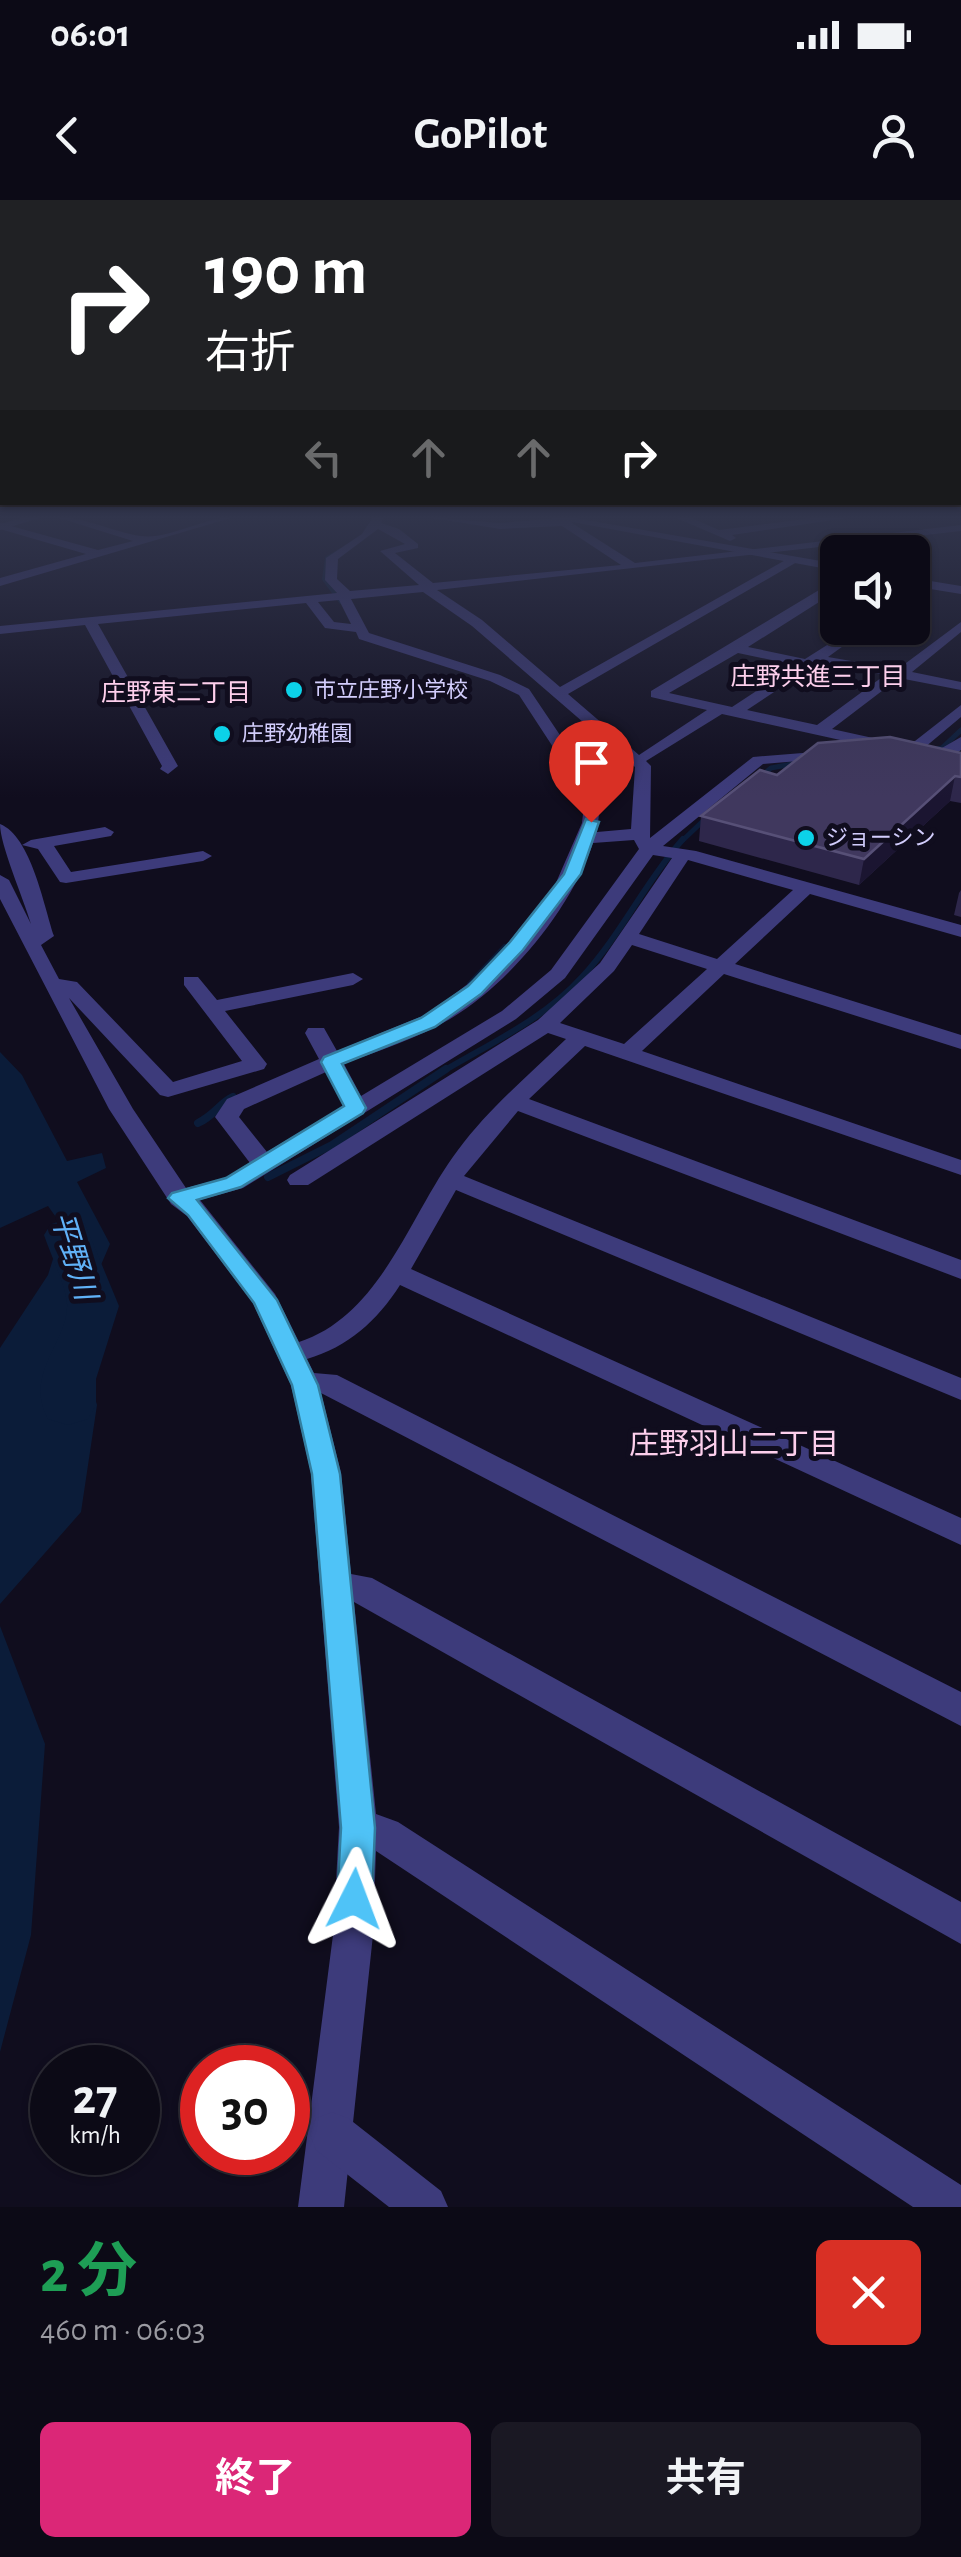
<!DOCTYPE html>
<html lang="ja">
<meta charset="utf-8">
<style>
:root{--surface:#0c0a16;--page:#1a1823;--text:#f1f3f6;--muted:#9a9aa1;--line:#2c2b35;--accent:#db2777}
body{margin:0;font-family:"Alegreya Sans","Noto Sans JP",sans-serif;background:var(--page);color:var(--text);height:100vh;display:flex;flex-direction:column;font-size:38px;white-space:nowrap}
*{box-sizing:border-box;margin:0}
p{font-size:32px;color:var(--muted)}
.icon{flex:none;width:55px;height:55px;fill:none;stroke:currentColor;stroke-width:2;stroke-linecap:round;stroke-linejoin:round}
.map{position:relative;height:2007px;overflow:hidden}
.details{display:flex;flex-direction:column;background:var(--surface);flex:1}
.details>*{flex:none}
.guide{position:absolute;left:0px;top:0px;width:962px;height:305px;box-shadow:0 2px 8px #0004,0 0 0 2px var(--line);background:#202124;color:#fff;overflow:hidden}
.fabs{position:absolute;left:820px;top:335px;display:grid;gap:20px}
.fabs a{display:grid;place-items:center;width:110px;height:110px;border-radius:15px;background:var(--surface);box-shadow:0 2px 8px #0004,0 0 0 2px var(--line);font-size:50px}
.speed{position:absolute;left:30px;top:1845px;display:flex;gap:20px;font-size:50px;font-weight:700;text-align:center}
.speed>*{display:grid;place-content:center;width:130px;height:130px;border-radius:50%;background:var(--surface);box-shadow:0 2px 8px #0004,0 0 0 2px var(--line);line-height:1}
.speed small{font-size:25px;font-weight:400}
.speed .limit{border:15px solid #d22;background:#fff;color:#111}
.pin{position:absolute;display:grid;place-items:center;width:85px;height:85px;color:#fff;margin:-102px -42px;border-radius:50% 50% 50% 0;rotate:-45deg;box-shadow:0 0 10px #0007}
.pin .icon{rotate:45deg}
.me{position:absolute;width:110px;margin:-55px;rotate:3deg;stroke-linejoin:round;filter:drop-shadow(0 0 8px #0008)}
.turn{display:flex;align-items:center;gap:35px;height:210px;padding:0 40px;font-size:45px}
.turn .icon{width:130px;height:130px;stroke-width:2.5}
.turn b{display:block;font-size:70px;line-height:85px}
.lanes{display:flex;align-items:center;height:95px;padding:0 40px;background:#0003;justify-content:center;gap:50px;direction:ltr}
.lanes .off{opacity:.35}
.round{display:grid;place-items:center;flex:none;width:105px;height:105px;border-radius:15px;background:var(--page)}
.head{display:flex;align-items:center;justify-content:space-between;height:170px;padding:0 40px}
h1{font-size:60px;font-weight:700;line-height:75px;color:#1e9e55}
.cta{display:flex;gap:20px;margin-top:auto;padding:20px 40px}
.cta a{flex:1;height:115px;border-radius:15px;background:var(--accent);color:#fff;font-size:40px;font-weight:700;line-height:115px;text-align:center}
.cta a+a{background:var(--page);color:var(--text)}
.status{display:flex;justify-content:space-between;align-items:center;height:70px;padding:0 50px;background:var(--surface);direction:ltr}
.status svg{height:28px;fill:currentColor}
header{display:flex;justify-content:space-between;align-items:center;height:130px;padding:0 40px;background:var(--surface);font-size:45px;font-weight:700}
.map>svg:first-child{display:block}
</style>
<div class="status"><b>06:01</b><svg viewBox="0 0 49 12"><path d="M0 12V9h3v3zM5 12V6h3v6zM10 12V3h3v9zM15 12V0h3v12zM26 1h20v11H26zM47 4h2v5h-2z"/></svg></div>
<header><svg class="icon" aria-label="back" viewBox="0 0 24 24"><path d="M15 5l-7 7 7 7"/></svg>GoPilot<svg class="icon" aria-label="person" viewBox="0 0 24 24"><circle cx="12" cy="8" r="4"/><path d="M4 21q1-7 8-7t8 7"/></svg></header>
<div class="map">
<svg width="961" height="2007" viewBox="0 0 961 2007">
<rect width="100%" height="100%" fill="#100d1e"/>
<!-- water -->
<path fill="#0b1c39" d="M0 852 22 875 67 961 102 953 106 968 77 982 110 1044 75 1125 97 1205 81 1312 0 1404V1148L48 1075 63 1027 48 1006 0 1028Z
M0 1426 45 1544 31 1735 0 1852Z"/>
<g fill="none" stroke-linecap="round" stroke-linejoin="round">
<!-- stream-far3 -->
<path stroke="#0b1c39" stroke-width="4" d="M341 350 327 358 324 379 341 402"/>
<!-- stream-far2 -->
<path stroke="#0b1c39" stroke-width="5" d="M931 550 942 548 961 530
M760 577 771 568 797 563
M681 642 705 619"/>
<!-- stream-far1 -->
<path stroke="#0b1c39" stroke-width="6" d="M470 784 505 747
M442 872C491 843 544 819 582 777 621 735 645 682 683 639"/>
<!-- stream -->
<path stroke="#0b1c39" stroke-width="8" d="M198 923C215 915 221 902 233 897
M268 977 332 945 446 869"/>
<!-- river -->
<path fill="#0b1c39" fill-rule="evenodd" d="M68 1019 85 1024 119 1106 96 1179V1205L88 1219 68 1225 48 1219C23 1174 69 1141 67 1104 65 1083 51 1056 44 1035L51 1024Z"/>
<!-- minor -->
<path fill="#3d3b7b" fill-rule="evenodd" d="M56 317C86 317 112 332 141 336 167 340 205 317 234 317L0 386V378L86 354 0 329V323L98 350 133 341Z
M373 317H383L381 323 399 329 418 344V348L395 353 433 383 621 365 562 326 500 329 427 317 500 323 571 317 574 320 572 323 635 363 961 325V331L437 390 482 420 560 487 789 358H797V362L568 494 639 555 707 510 651 497V491L834 381 838 380V390L748 447 805 459 854 428H868L828 457 898 469 961 422V432L912 472 961 482V490L899 478 832 529 873 538 883 545 915 541 961 505V517L924 548 879 554 863 545 722 514 646 561 651 566 650 638 753 557 840 550 842 553 834 558 763 564 663 646 696 651 961 725V737L810 694 735 764 961 835V849L724 774 642 851 961 960V975L585 846 529 899 961 1060V1079L518 911 464 976 961 1178V1200L456 990 411 1069 961 1318V1345L400 1085C377 1121 348 1147 307 1159L314 1173 337 1175 961 1492V1526L321 1193 341 1273 351 1374 372 1378 961 1702V1744L354 1402 376 1614 398 1622 961 1985V2007H913L376 1651 373 1735 344 2007H298L333 1735 339 1627 311 1273 291 1185 253 1103 187 1016 171 1004 109 909 0 699V675L9 680 31 724C23 697 0 645 0 624 31 636 44 706 54 736L41 745 59 779 77 782 173 882 242 861 184 785V777H198L217 800 353 773 363 779 353 785 225 811 267 864 264 869 168 897 160 895 69 798 133 909 186 988 225 978 250 963 215 917 227 899 319 859 305 833 308 828H324L337 851 430 813 487 769 555 685 582 623 585 596 519 495 490 481 359 439 356 432 325 428 306 403 98 424 178 566 168 574 160 569 162 566 85 425 0 434V426L337 393 325 380 326 358 362 334ZM378 329 405 344 380 351 419 385 350 391 337 379 338 359ZM423 392 472 426 635 567 631 629 597 632 601 596 529 489 500 475 369 433 351 399ZM339 400 351 424 334 422 318 402ZM738 453 796 465 732 507 669 493ZM815 465H837L885 475 817 525 747 510ZM634 640 639 649 551 770 502 811 361 896 344 864C379 850 417 839 450 819 510 783 571 709 593 643ZM653 655 672 658 600 763 538 820 290 975 287 980 290 985H308L548 833 566 839C529 875 489 908 458 950 410 1013 382 1115 299 1142L275 1094 200 1000 243 988 516 819 565 778ZM688 660 793 690 717 759 639 734ZM632 745 707 769 624 844 560 823 614 771ZM326 872 344 906 267 952 239 917 244 909Z
M674 317H689L719 330 821 317H854L732 335 736 338 730 341Z
M961 537V550L949 559 929 565 921 560Z
M105 627 114 632 111 636 54 646 71 672 203 651 212 656 203 661 66 683 60 682 38 649 22 645 31 640Z"/>
<!-- tertiary -->
<path fill="#3d3b7b" fill-rule="evenodd" d="M25 317H43L0 330V324Z
M545 317H569L838 364V371Z
M912 378 961 386V394L912 386Z
M332 1912 348 1918 441 1991 448 2007H389L316 1950 310 1934 316 1918Z"/>
</g>
<!-- wall -->
<path fill="#2e274b" d="M961 553V603L950 601 859 685 699 641 701 616 777 575Z
M961 690V717L954 715 959 693Z"/>
<!-- shaded-wall -->
<path fill="#1b1531" d="M955 576 950 601 859 685 864 659Z"/>
<!-- building -->
<path fill="#40385e" stroke="#575077" stroke-width="2.5" d="M890 537 961 553V577L955 576 864 659 701 616 760 570 777 575 818 543Z"/>
<!-- sky -->
<linearGradient id="sky" x2="0" y2="1"><stop stop-color="#090710"/><stop offset="0.53" stop-color="#31354c"/><stop offset="1" stop-color="#31354c" stop-opacity="0"/></linearGradient>
<rect width="961" height="598" fill="url(#sky)"/>
<!-- route -->
<path fill="#4fc3f7" stroke="#337fa1" stroke-width="2.5" d="M586 619 599 622 581 674 523 750 481 794 435 827 342 864 366 908 363 913 241 987 197 1000 277 1100 318 1185 340 1274 375 1628 372 1699 367 1712 354 1717 342 1712 337 1699 341 1628 312 1274 292 1185 254 1103 188 1015 168 998 172 993 226 978 344 906 321 862 324 857 421 818 468 786 510 742 564 674Z"/>
<!-- markers -->
<g fill="#0cd2e9" stroke="#100d1e" stroke-width="4">
<circle cx="294" cy="490" r="10"/>
<circle cx="222" cy="534" r="10"/>
<circle cx="806" cy="638" r="10"/>
</g>
<g text-anchor="middle" dominant-baseline="central" stroke-width="10" stroke-linejoin="round" paint-order="stroke">
<!-- far-poi labels -->
<g font-size="22" fill="#d2cdfc" stroke="#100d1e" text-anchor="start">
<text x="314" y="490">市立庄野小学校</text>
<text x="242" y="534">庄野幼稚園</text>
<text x="826" y="638">ジョーシン</text>
</g>
<!-- far-neighbourhood labels -->
<g font-size="25" fill="#fdcfec" stroke="#100d1e">
<text x="818" y="477">庄野共進三丁目</text>
<text x="176" y="493">庄野東二丁目</text>
</g>
<!-- water labels -->
<g font-size="30" font-style="italic" fill="#60b1f7" stroke="#100d1e">
<text transform="translate(73 1056) rotate(73)">平野川</text>
</g>
<!-- neighbourhood labels -->
<g font-size="30" fill="#fdcfec" stroke="#100d1e">
<text x="734" y="1245">庄野羽山二丁目</text>
</g>
</g>
</svg>
<div class="fabs">
<a><svg class="icon" aria-label="sound" viewBox="0 0 24 24"><path d="M4 9h4l5-4v14l-5-4H4zM17 9q2 3 0 6"/></svg></a>
</div>
<div class="speed"><div>27<small>km/h</small></div><div class="limit">30</div></div>
<div class="pin" style="left:591px;top:622px;background:#d93025"><svg class="icon" aria-label="arrive" viewBox="0 0 24 24"><path d="M6 21V4h12l-3 4 3 4H6"/></svg></div>
<svg class="me" style="left:354px;top:1699px" viewBox="-20 -20 40 40"><path d="M0-17L14 15 0 8-14 15z" fill="#4fc3f7" stroke="#fff" stroke-width="4"/></svg>
<div class="guide">
<div class="turn"><svg class="icon" aria-label="right" viewBox="0 0 24 24"><path d="M7 20v-9h11M14 6l5 5-5 5"/></svg><div><b>190 m</b>右折</div></div>
<div class="lanes"><svg class="icon off" aria-label="left" viewBox="0 0 24 24"><path d="M17 20v-9H6M10 6l-5 5 5 5"/></svg><svg class="icon off" aria-label="ahead" viewBox="0 0 24 24"><path d="M12 20V5M6 11l6-6 6 6"/></svg><svg class="icon off" aria-label="ahead" viewBox="0 0 24 24"><path d="M12 20V5M6 11l6-6 6 6"/></svg><svg class="icon" aria-label="right" viewBox="0 0 24 24"><path d="M7 20v-9h11M14 6l5 5-5 5"/></svg></div>
</div>
</div>
<section class="details">
<div class="head"><div><h1>2 分</h1><p>460 m · 06:03</p></div><a class="round" style="background:#d93025;color:#fff"><svg class="icon" aria-label="close" viewBox="0 0 24 24"><path d="M6 6l12 12M18 6L6 18"/></svg></a></div>
<div class="cta"><a>終了</a><a>共有</a></div>
</section>
